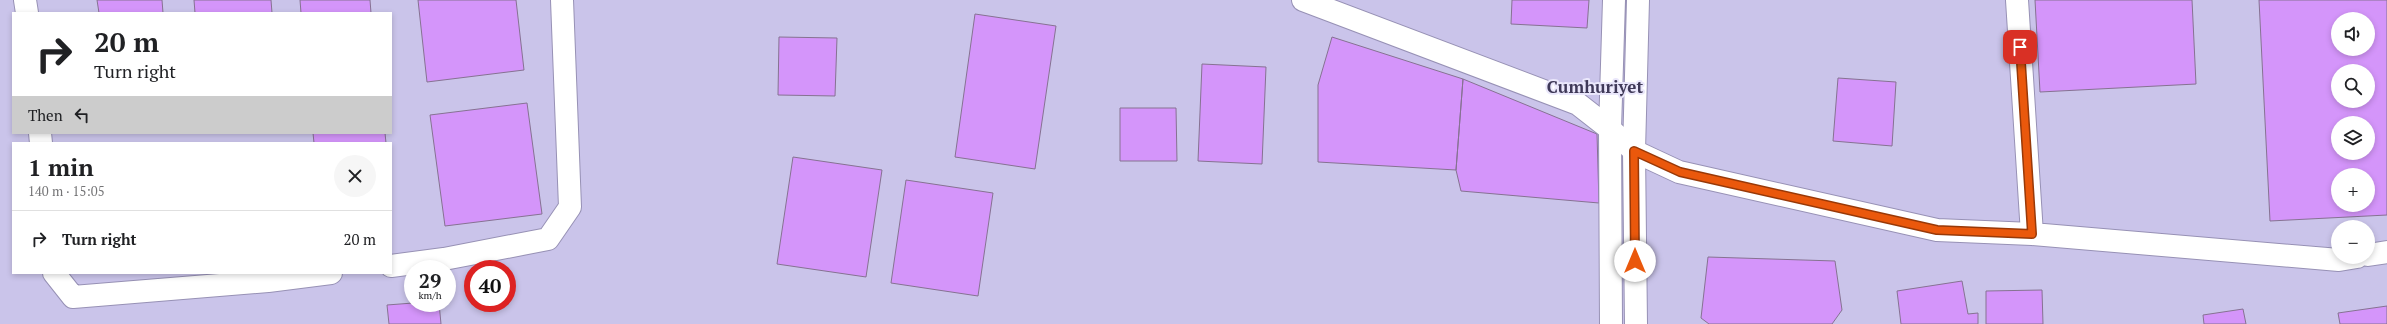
<!DOCTYPE html>
<meta charset="utf-8">
<style>
:root{--surface:#fff;--page:#f6f6f6;--text:#202124;--muted:#757577;--line:#e0e0e0}
body{margin:0;font-family:"PT Serif",serif;background:var(--page);color:var(--text);height:100vh;display:flex;flex-direction:column;font-size:15px;white-space:nowrap}
*{box-sizing:border-box;margin:0}
p{font-size:13px;color:var(--muted)}
.icon{flex:none;width:22px;height:22px;fill:none;stroke:currentColor;stroke-width:2;stroke-linecap:round;stroke-linejoin:round}
.map{position:relative;flex:1;overflow:hidden}
.details{position:absolute;left:12px;top:142px;width:380px;height:132px;display:flex;flex-direction:column;background:var(--surface);border-radius:0px;box-shadow:0 2px 6px #0003}
.details>*{flex:none}
.top-card{position:absolute;left:12px;top:12px;width:380px;height:122px;border-radius:0px;box-shadow:0 2px 6px #0003;background:#fff;color:var(--text);overflow:hidden}
.tools{position:absolute;left:2331px;top:12px;display:grid;gap:8px}
.tools a{display:grid;place-items:center;width:44px;height:44px;border-radius:50%;background:var(--surface);box-shadow:0 2px 6px #0003;font-size:20px}
.speed{position:absolute;left:404px;top:260px;display:flex;gap:8px;font-size:20px;font-weight:700;text-align:center}
.speed>*{display:grid;place-content:center;width:52px;height:52px;border-radius:50%;background:var(--surface);box-shadow:0 2px 6px #0003;line-height:1}
.speed small{font-size:10px;font-weight:400}
.speed .limit{border:6px solid #d22;background:#fff;color:#111}
.pin{position:absolute;display:grid;place-items:center;width:34px;height:34px;color:#fff;margin:-17px;border-radius:8px;box-shadow:0 2px 6px #0006}
.me{position:absolute;width:44px;margin:-22px;rotate:0deg;stroke-linejoin:round;filter:drop-shadow(0 0 3px #0008)}
.turn{display:flex;align-items:center;gap:14px;height:84px;padding:0 16px;font-size:18px}
.turn .icon{width:52px;height:52px;stroke-width:2.5}
.turn b{display:block;font-size:28px;line-height:34px}
.then{display:flex;align-items:center;height:38px;padding:0 16px;background:#0003;gap:8px;font-size:15px}
.round{display:grid;place-items:center;flex:none;width:42px;height:42px;border-radius:21px;background:var(--page)}
.headline{display:flex;align-items:center;justify-content:space-between;height:68px;padding:0 16px}
h1{font-size:24px;font-weight:700;line-height:30px}
ul{padding:0;list-style:none}
li{display:flex;align-items:center;gap:12px;height:56px;padding:0 16px;border-top:1px solid var(--line)}
li div{flex:1}
li b{display:block;font-size:15px}
li em{font-style:normal}
.map>svg:first-child{display:block}
</style>
<div class="map">
<svg width="2387" height="324" viewBox="0 0 2387 324">
<rect width="100%" height="100%" fill="#cac4ea"/>
<!-- building -->
<path fill="#d495fa" stroke="#867292" fill-rule="evenodd" d="M97 0H162L163 13H99Z
M194 0H271L272 13H195Z
M300 0H370L371 13H301Z
M418 0H516L524 70 427 82Z
M1512 0H1589L1587 28 1511 24Z
M2035 0H2192L2196 84 2040 92Z
M2259 0H2387V215L2270 221ZM2338 19H2368V49H2338ZM2338 71H2368V101H2338ZM2338 123H2368V153H2338ZM2338 175H2368V205H2338Z
M975 14 1056 26 1035 169 955 157Z
M779 37 837 38 835 96 778 95Z
M1332 37 1463 79 1456 170 1318 162V85Z
M1202 64 1266 67 1262 164 1198 161Z
M1838 78 1896 82 1892 146 1833 141Z
M1463 79 1597 134 1599 203 1461 191 1456 170Z
M527 103 542 214 445 226 430 115Z
M1120 108H1176L1177 161H1120Z
M313 133H385L386 143H314Z
M793 157 882 170 866 277 777 264Z
M906 180 993 193 978 296 891 283Z
M1708 257 1835 261 1842 310 1832 324H1709L1701 318Z
M1962 281 1968 314 1978 313V324H1901L1897 291Z
M2042 290 2043 324H1986V291Z
M413 303H439L441 324H389L387 305Z
M2387 306V324H2340L2338 313Z
M2243 309 2246 324H2204L2203 315Z"/>
<g fill="none" stroke-linecap="round" stroke-linejoin="round">
<defs>
<path id="minor" d="M25 0 27 13
M1303 0 1578 104 1610 129 1634 151 1679 172 1937 230 2032 234 2339 260 2357 257
M2017 0 2032 234
M40 133 41 143
M2368 255 2387 252
M391 266 444 259 548 239 570 207 562 0
M54 273 73 297 268 281 331 273"/>
<path id="tertiary" d="M1611 324 1610 129 1614 0
M1636 324 1634 151 1638 0"/>
</defs>
<!-- minor casing -->
<use href="#minor" stroke="#9791b5" stroke-width="24"/>
<!-- tertiary casing -->
<use href="#tertiary" stroke="#9791b5" stroke-width="24"/>
<!-- minor -->
<use href="#minor" stroke="#fff" stroke-width="22"/>
<!-- tertiary -->
<use href="#tertiary" stroke="#fff" stroke-width="22"/>
</g>
<g fill="none" stroke-linecap="round" stroke-linejoin="round">
<defs>
<path id="route" d="M1635 261 1634 151 1680 172 1937 230 2032 234 2020 47"/>
</defs>
<!-- route casing -->
<use href="#route" stroke="#983908" stroke-width="10"/>
<!-- route -->
<use href="#route" stroke="#ea580c" stroke-width="7"/>
</g>
<g text-anchor="middle" dominant-baseline="central" stroke-width="4" stroke-linejoin="round" paint-order="stroke">
<!-- district labels -->
<g font-size="17" font-weight="bold" fill="#3f3958" stroke="#eae7fb">
<text x="1595" y="86">Cumhuriyet</text>
</g>
</g>
</svg>
<div class="tools">
<a><svg class="icon" aria-label="sound" viewBox="0 0 24 24"><path d="M4 9h4l5-4v14l-5-4H4zM17 9q2 3 0 6"/></svg></a>
<a><svg class="icon" aria-label="search" viewBox="0 0 24 24"><circle cx="10" cy="10" r="6"/><path d="M15 15l6 6"/></svg></a>
<a><svg class="icon" aria-label="layers" viewBox="0 0 24 24"><path d="M12 4l9 5-9 5-9-5zM3 14l9 5 9-5"/></svg></a>
<a>+</a>
<a>−</a>
</div>
<div class="speed"><div>29<small>km/h</small></div><div class="limit">40</div></div>
<div class="pin" style="left:2020px;top:47px;background:#d93025"><svg class="icon" aria-label="arrive" viewBox="0 0 24 24"><path d="M6 21V4h12l-3 4 3 4H6"/></svg></div>
<svg class="me" style="left:1635px;top:261px" viewBox="-20 -20 40 40"><circle r="19" fill="#fff"/><path d="M0-13L10 11 0 6-10 11z" fill="#ea580c"/></svg>
<div class="top-card">
<div class="turn"><svg class="icon" aria-label="right" viewBox="0 0 24 24"><path d="M7 20v-9h11M14 6l5 5-5 5"/></svg><div><b>20 m</b>Turn right</div></div>
<div class="then">Then<svg class="icon" aria-label="left" viewBox="0 0 24 24"><path d="M17 20v-9H6M10 6l-5 5 5 5"/></svg></div>
</div>
<section class="details">
<div class="headline"><div><h1>1 min</h1><p>140 m · 15:05</p></div><a class="round"><svg class="icon" aria-label="close" viewBox="0 0 24 24"><path d="M6 6l12 12M18 6L6 18"/></svg></a></div>
<ul>
<li><svg class="icon" aria-label="right" viewBox="0 0 24 24"><path d="M7 20v-9h11M14 6l5 5-5 5"/></svg><div><b>Turn right</b></div><em>20 m</em></li>
</ul>
</section>
</div>
